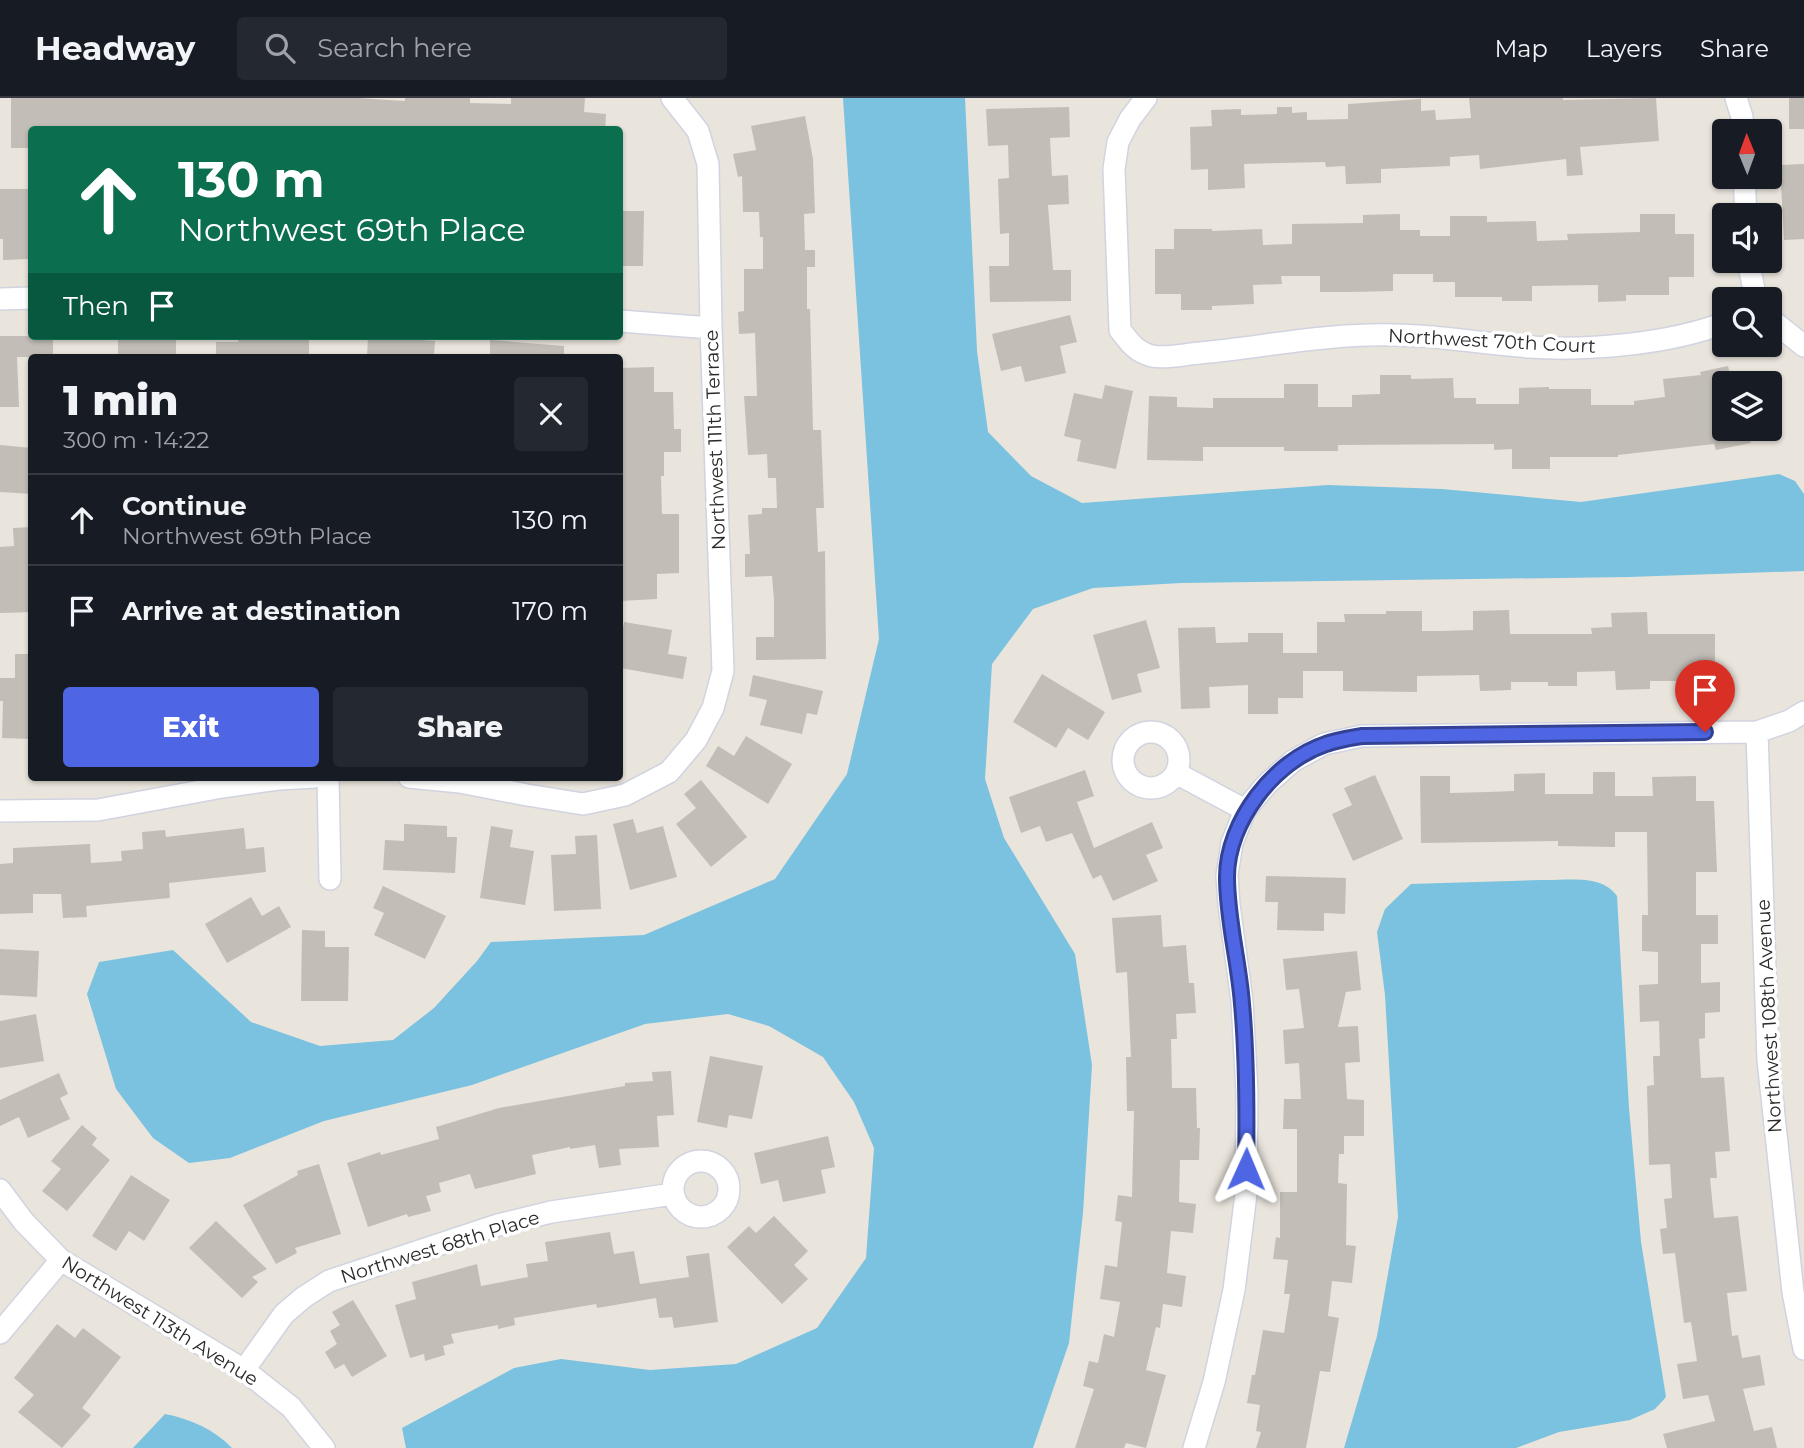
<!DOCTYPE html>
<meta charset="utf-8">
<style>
:root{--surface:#171b24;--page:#242831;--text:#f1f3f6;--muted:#9ea1a6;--line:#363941;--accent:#4e66e4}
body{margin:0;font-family:Montserrat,sans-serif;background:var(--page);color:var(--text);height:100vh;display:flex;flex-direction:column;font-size:26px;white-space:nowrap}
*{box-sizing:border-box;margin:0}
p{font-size:23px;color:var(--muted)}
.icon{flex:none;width:38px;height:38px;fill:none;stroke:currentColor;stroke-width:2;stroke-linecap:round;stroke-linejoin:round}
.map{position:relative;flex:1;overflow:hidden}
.sheet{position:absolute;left:28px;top:256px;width:595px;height:427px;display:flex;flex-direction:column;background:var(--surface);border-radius:7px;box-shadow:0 2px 5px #0004}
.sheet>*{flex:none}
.guide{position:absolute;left:28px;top:28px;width:595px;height:214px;border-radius:7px;box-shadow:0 2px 5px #0004;background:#0b6e4f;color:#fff;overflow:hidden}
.needle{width:46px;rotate:359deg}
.fabs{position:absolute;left:1712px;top:21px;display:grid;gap:14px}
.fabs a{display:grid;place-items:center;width:70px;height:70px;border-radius:7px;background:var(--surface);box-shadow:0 2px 5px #0004;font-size:35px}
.pin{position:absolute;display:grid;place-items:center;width:60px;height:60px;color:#fff;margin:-72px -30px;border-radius:50% 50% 50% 0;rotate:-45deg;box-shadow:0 0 7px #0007}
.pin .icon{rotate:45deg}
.me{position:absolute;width:77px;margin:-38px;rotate:1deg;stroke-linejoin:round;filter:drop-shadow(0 0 5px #0008)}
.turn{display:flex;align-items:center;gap:24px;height:147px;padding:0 35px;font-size:32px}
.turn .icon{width:91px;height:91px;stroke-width:2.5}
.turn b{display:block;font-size:49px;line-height:60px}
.then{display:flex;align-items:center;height:66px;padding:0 35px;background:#0003;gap:14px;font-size:26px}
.round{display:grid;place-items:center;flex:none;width:74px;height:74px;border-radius:7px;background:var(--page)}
.overview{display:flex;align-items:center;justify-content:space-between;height:119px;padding:0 35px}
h1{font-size:42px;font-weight:800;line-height:52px}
.button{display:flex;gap:14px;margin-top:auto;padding:14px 35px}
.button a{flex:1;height:80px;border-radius:7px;background:var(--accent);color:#fff;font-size:28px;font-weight:800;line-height:80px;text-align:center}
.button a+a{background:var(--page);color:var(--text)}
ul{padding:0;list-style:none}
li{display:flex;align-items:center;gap:21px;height:91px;padding:0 35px;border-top:2px solid var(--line)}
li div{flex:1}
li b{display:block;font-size:26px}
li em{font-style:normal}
header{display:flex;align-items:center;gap:42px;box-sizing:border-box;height:98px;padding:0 35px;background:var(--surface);border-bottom:2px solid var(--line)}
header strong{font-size:33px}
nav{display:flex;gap:38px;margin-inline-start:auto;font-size:24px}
.search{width:490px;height:63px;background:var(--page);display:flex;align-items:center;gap:18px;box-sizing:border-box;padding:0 24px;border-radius:7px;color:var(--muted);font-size:26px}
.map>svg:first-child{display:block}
</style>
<header>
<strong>Headway</strong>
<div class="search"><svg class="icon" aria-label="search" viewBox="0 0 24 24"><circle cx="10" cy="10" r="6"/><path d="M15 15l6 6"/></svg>Search here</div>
<nav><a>Map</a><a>Layers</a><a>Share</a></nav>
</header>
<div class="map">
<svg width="1804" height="1350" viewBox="0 0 1804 1350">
<rect width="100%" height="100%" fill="#e9e4dc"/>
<!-- water -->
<path fill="#7ac2e0" d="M843 0H965L977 253 988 334 1031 378 1082 405 1328 387 1442 391 1581 404 1779 376 1795 383 1804 396V473L1628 479 1181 485 1093 490 1033 511 992 566 985 681 1004 740 1075 856 1092 967 1083 1115 1069 1245 1033 1350H406L402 1330 514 1270 561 1261 650 1272 736 1266 817 1230 866 1160 874 1050 854 1004 823 959 769 928 728 916 645 926 472 987 324 1023 230 1060 189 1065 153 1040 116 991 87 896 99 864 173 852 251 924 320 948 393 942 434 910 477 863 491 844 644 837 775 781 847 676 879 541Z
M1541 782C1566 783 1601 775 1617 798L1629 1010 1641 1144 1666 1299 1655 1311 1630 1322 1559 1334 1516 1350H1344L1377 1238 1398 1119 1385 897 1377 834 1385 811 1411 786Z
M165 1316C190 1321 214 1331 232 1350H133Z"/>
<!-- building -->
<path fill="#c2beb7" d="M11 0H357L405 3V0H470V5L511 6V0H585L584 14 606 16 605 32H32V50H11Z
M1469 0H1563V2L1656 0 1659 43 1580 49 1583 77 1567 78 1566 61 1480 71 1479 57 1450 59V68L1381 71V85L1346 86 1345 68 1326 69 1325 64 1244 66 1245 90 1208 92V71L1191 72 1190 29 1212 28 1211 12 1241 11V17L1277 16V9H1292V15L1307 14V22L1348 21V6L1421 1V13L1435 12 1436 22 1471 20Z
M1789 0H1804V31H1789Z
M1069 9 1070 39 1050 40 1052 78 1068 77 1069 106 1048 107 1053 172H1071V203L990 204 989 168H1009V135L1000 136 998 81 1009 80 1008 47 988 48 986 11Z
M805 18 813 61 815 115 804 116 805 152H815V169H807V211H810L813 332H821L824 410H816L818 454 825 453 826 561 756 562V539H774V502L772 478 745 479V456H750L748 417 762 416V410H777L776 380H768L767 356 748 357 744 298H757L755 235 739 236 738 214 744 213V171H763V139H760L759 114H743L742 78 738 79 733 56 756 52 751 28Z
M1804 66V141L1784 142 1780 67Z
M0 91H28L29 161 3 162V141H0Z
M620 113H644L643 168H620Z
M1400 116V132H1420V138H1450V118H1487V124L1536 123 1537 143 1568 142 1567 136 1640 134V116H1675V136H1694V179H1669V197H1626V203L1598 204V187L1532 188V203H1502V199H1455V184H1433V176H1393V193L1350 194H1320V178H1281L1282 186 1253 187 1254 206 1212 208V212H1181V196H1155V151H1174V131H1212V133L1262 131 1263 147 1292 146V126L1363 125V117Z
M1070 217 1077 244 1060 248 1066 275 1025 284 1021 268 1001 273 992 236Z
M0 238H53V259H17L19 309H0Z
M118 238H176V259H118Z
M238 238H309V259H216V244H238Z
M368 238 435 243 434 259H367Z
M490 242 564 248V259H490Z
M1728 268 1732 285H1724V331H1748L1751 345 1716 352 1714 346 1618 357V359H1550V371H1512V351L1494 352V346L1338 347V353H1284V349H1203V363L1147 362 1149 298 1177 299V309L1213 310V300H1284V286H1318V309H1352V297L1380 296V277H1411V281L1453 280 1454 300H1476V306H1519V290L1549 289V291H1591V307H1634V303L1665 299 1663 281 1701 277 1700 274Z
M654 269V294H673L674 331H681V354H664V378H661L662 416H679V475L657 476V501L620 503V270Z
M1105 287 1133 293 1116 371 1077 363 1081 342 1064 338 1074 295 1102 301Z
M0 347 32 350V396L0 394Z
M32 429V514L0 515V449L14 448 13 430Z
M1509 512 1510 536H1592L1591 530 1612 529 1611 515 1647 514 1648 536H1715V587H1686V583H1650V591L1616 592 1615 573 1577 574V588H1548V584H1511V592L1480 593 1479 577 1417 578V594L1343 593V573H1303V600H1278V616H1248V587L1209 589 1210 610 1181 611 1178 530 1215 529 1216 545 1248 544V535H1283V555H1317V524H1345L1344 516H1386V513H1422V533H1441L1473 532V513Z
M1146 522 1160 570 1137 576 1142 594 1112 602 1093 537Z
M624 524 672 532 668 556 687 559 683 581 620 570V549Z
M15 556H32V641L2 640 3 603H0V580H15Z
M1042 576 1105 614 1088 642 1068 630 1056 650 1013 624Z
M753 577 823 593 817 617 807 615 802 636 760 627 767 602 749 598Z
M746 638 792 666 768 706 706 668 718 648 734 658Z
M1085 672 1094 698 1077 704 1094 750 1152 724 1163 750 1146 757 1158 783 1113 803 1101 777 1093 781 1072 735 1046 744 1040 728 1021 735 1009 699Z
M1593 674H1615V698H1653L1652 679 1696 678V703H1714L1717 774H1696V817H1718V846H1701V885L1720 884V914L1705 915V940L1699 941 1701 980 1724 979 1730 1053 1715 1054 1717 1080H1710L1714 1120 1738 1118 1747 1193 1727 1195 1732 1238 1738 1237 1742 1260 1760 1257 1765 1287 1743 1291 1754 1333 1772 1329 1777 1350H1667L1663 1336 1715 1323 1708 1297 1683 1301 1677 1266 1697 1263 1691 1224 1684 1225 1675 1155 1663 1156 1660 1131 1667 1130 1664 1101 1672 1100 1670 1066 1649 1067 1647 988 1654 987 1653 958H1660L1659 923 1640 924 1639 887 1658 886V854L1642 853V817H1648L1647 734H1615V749L1558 748V743L1421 745 1420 678H1450V695L1488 694 1514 693V676L1545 675V696H1593Z
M1375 677 1403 741 1353 763 1332 716 1352 707 1344 690Z
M701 682 747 739 711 769 676 726 696 710 684 696Z
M633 721 637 735 663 728 677 779 630 792 613 726Z
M404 726 447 728V739H457L455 775 383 772 385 742 404 743Z
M491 728 513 732 510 749 534 753 525 807 480 800Z
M244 730 246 751 264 749 266 774 169 785 170 800 86 808 87 819 63 820 61 796H33V815L0 816V766L13 765V750L90 746 91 765 122 763 121 753 143 751 142 734 165 732 166 739Z
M597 737 601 811 554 813 551 757 576 756 575 738Z
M1266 778 1346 780 1345 816 1324 815V833L1277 832 1278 804H1265Z
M383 788 446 818 425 861 374 837 384 815 373 810Z
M251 799 262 818 279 808 291 829 227 865 205 826Z
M1161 817 1163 849 1186 847 1189 885H1194L1196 915 1176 916 1177 941H1171L1172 990H1196L1197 1030H1200L1199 1062H1180L1179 1104 1196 1106 1193 1135 1171 1133 1167 1175 1186 1178 1182 1209 1163 1206 1160 1230 1156 1229 1146 1272 1166 1277 1146 1350 1126 1345 1124 1350H1075L1094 1291 1083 1288 1089 1263 1098 1265 1104 1236 1114 1239 1120 1204 1100 1201 1105 1167 1117 1169 1122 1124 1115 1123 1118 1097 1132 1099 1134 1013H1127L1126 959H1131L1127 874 1116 875 1112 820Z
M302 832 325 833V849H349L348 903H301Z
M0 851 39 853 37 899 0 897Z
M1357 853 1361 892 1346 894 1338 929 1358 928 1360 964 1345 965 1347 1001 1364 1002V1038H1344V1056H1339L1338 1085 1347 1086 1346 1147 1356 1148 1352 1185 1332 1183 1328 1218 1339 1220 1330 1274 1320 1273 1306 1350H1256L1261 1334 1256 1333 1260 1307 1247 1305 1252 1277H1255L1263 1232 1284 1235 1290 1196H1284L1288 1162 1273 1161 1276 1139 1280 1140V1094H1297V1031H1283L1284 1001H1301L1299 965 1285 966 1283 932 1304 930 1299 891 1286 892 1283 861Z
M36 916 44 963 0 970V923Z
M710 958 763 968 752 1021 729 1017 727 1030 697 1024Z
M671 973 674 1017 657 1018 659 1049 619 1051 621 1067 599 1070 595 1047 570 1051V1049L532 1057 536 1076 475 1091 470 1076 439 1085 441 1094 426 1098 431 1113 408 1119 407 1116 368 1129 347 1065 380 1054 381 1057 439 1041 436 1029 499 1010 625 988V985L653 983 652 974Z
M59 975 68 996 60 1000 70 1021 28 1040 19 1019 0 1028V1002Z
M82 1027 97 1040 92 1047 110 1062 67 1113 42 1093 61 1071 51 1063Z
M828 1038 835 1069 821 1072 826 1095 783 1104 778 1082 761 1086 754 1055Z
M319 1066 341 1136 295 1150 297 1155 276 1166 243 1107 298 1077 297 1073Z
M131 1077 170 1102 144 1143 129 1133 116 1153 92 1138Z
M774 1118 808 1153 794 1167 808 1181 782 1206 727 1149 749 1128 756 1135Z
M216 1123 267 1171 252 1179 258 1184 242 1200 189 1150Z
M610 1134 614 1156 634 1153 640 1186 689 1179 686 1158 709 1155 718 1224 674 1230 672 1219 659 1220 656 1200 597 1210 596 1206 514 1220 515 1227 498 1231V1227L451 1236 454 1245 443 1248 445 1257 425 1263 424 1256 410 1260 395 1207 416 1201 412 1184 477 1166 481 1188 528 1179 526 1166 548 1163 545 1144Z
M353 1202 387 1258 352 1279 344 1266 335 1271 325 1254 337 1246 330 1233 340 1227 332 1214Z
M57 1226 75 1240 83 1230 121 1259 82 1310 91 1317 62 1350 18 1314 34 1297 14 1280Z"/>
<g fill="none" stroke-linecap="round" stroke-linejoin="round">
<defs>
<path id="minor" d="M1146 0 1130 21 1118 44 1114 71 1120 232C1130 245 1136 254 1152 258 1166 261 1185 256 1200 255 1256 250 1313 238 1370 237 1423 235 1476 245 1529 249 1588 253 1669 246 1724 225
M1736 0 1742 19 1743 33
M1744 79 1746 117
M1748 163 1756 201
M0 201 32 200
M1769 220 1804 248
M620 223 711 230
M1123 662a28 28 0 1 1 56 0a28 28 0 1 1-56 0Z
M1757 634 1768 962 1793 1194 1804 1251
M1176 675 1245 712
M328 679 330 781
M409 679 460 684 527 697 583 706 625 697 669 674 696 642 713 610 723 573 711 230 708 66 698 33 672 0
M0 713 98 712 222 689 278 681 315 679
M673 1091a28 28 0 1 1 56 0a28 28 0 1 1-56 0Z
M0 1092 24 1124 61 1162 244 1272 291 1309 324 1350
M0 1235 61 1162
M244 1272 284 1216 304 1199 329 1183 498 1127 551 1114 673 1096
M1194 1350 1214 1284 1234 1192 1246 1096 1247 994 1242 903 1229 807 1227 777 1232 745 1245 712 1267 686 1293 663 1324 646 1362 638 1757 634 1789 623 1804 614"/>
</defs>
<!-- minor casing -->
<use href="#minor" stroke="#d1d4e0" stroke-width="24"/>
<!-- minor -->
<use href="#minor" stroke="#fff" stroke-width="21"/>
</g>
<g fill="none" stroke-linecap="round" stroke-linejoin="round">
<defs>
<path id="route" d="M1246 1071C1247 1016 1247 961 1242 906 1239 864 1227 822 1227 779 1227 724 1274 663 1326 646 1337 642 1350 640 1362 638L1705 634"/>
</defs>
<!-- route casing -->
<use href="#route" stroke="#334294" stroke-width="18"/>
<!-- route -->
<use href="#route" stroke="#4e66e4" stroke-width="12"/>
</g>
<g text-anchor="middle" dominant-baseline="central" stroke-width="7" stroke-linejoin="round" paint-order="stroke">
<!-- street labels -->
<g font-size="19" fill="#292929" stroke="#fff">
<text transform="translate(1492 243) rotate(3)">Northwest 70th Court</text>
<text transform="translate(715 342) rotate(-92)">Northwest 111th Terrace</text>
<text transform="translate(1769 918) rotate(-93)">Northwest 108th Avenue</text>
<text transform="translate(440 1149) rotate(-17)">Northwest 68th Place</text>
<text transform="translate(160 1223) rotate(32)">Northwest 113th Avenue</text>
</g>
</g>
</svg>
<div class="fabs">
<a><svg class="needle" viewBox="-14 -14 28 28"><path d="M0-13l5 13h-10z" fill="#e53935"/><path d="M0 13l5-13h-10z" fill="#9ea1a6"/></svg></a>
<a><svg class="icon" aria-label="sound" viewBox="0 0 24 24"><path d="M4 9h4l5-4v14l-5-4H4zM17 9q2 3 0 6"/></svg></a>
<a><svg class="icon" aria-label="search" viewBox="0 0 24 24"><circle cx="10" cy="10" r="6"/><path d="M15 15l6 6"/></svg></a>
<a><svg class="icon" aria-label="layers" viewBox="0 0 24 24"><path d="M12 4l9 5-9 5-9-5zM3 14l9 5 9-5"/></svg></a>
</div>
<div class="pin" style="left:1705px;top:634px;background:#d93025"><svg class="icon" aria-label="arrive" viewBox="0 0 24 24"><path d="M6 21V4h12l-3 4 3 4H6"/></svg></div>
<svg class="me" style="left:1246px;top:1071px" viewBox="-20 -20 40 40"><path d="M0-17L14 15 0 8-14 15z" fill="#4e66e4" stroke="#fff" stroke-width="4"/></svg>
<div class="guide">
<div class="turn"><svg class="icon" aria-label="ahead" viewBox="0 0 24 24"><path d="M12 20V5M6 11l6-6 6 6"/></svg><div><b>130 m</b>Northwest 69th Place</div></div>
<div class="then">Then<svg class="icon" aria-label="arrive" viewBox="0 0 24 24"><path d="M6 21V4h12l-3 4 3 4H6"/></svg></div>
</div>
<section class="sheet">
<div class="overview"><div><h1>1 min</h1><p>300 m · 14:22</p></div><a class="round"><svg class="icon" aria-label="close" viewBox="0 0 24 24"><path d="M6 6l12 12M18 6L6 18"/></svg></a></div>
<ul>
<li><svg class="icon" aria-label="ahead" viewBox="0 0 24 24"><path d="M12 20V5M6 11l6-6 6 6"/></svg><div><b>Continue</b><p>Northwest 69th Place</p></div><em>130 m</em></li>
<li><svg class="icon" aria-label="arrive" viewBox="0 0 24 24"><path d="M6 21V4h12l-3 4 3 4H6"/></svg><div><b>Arrive at destination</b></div><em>170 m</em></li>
</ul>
<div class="button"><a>Exit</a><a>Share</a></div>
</section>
</div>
